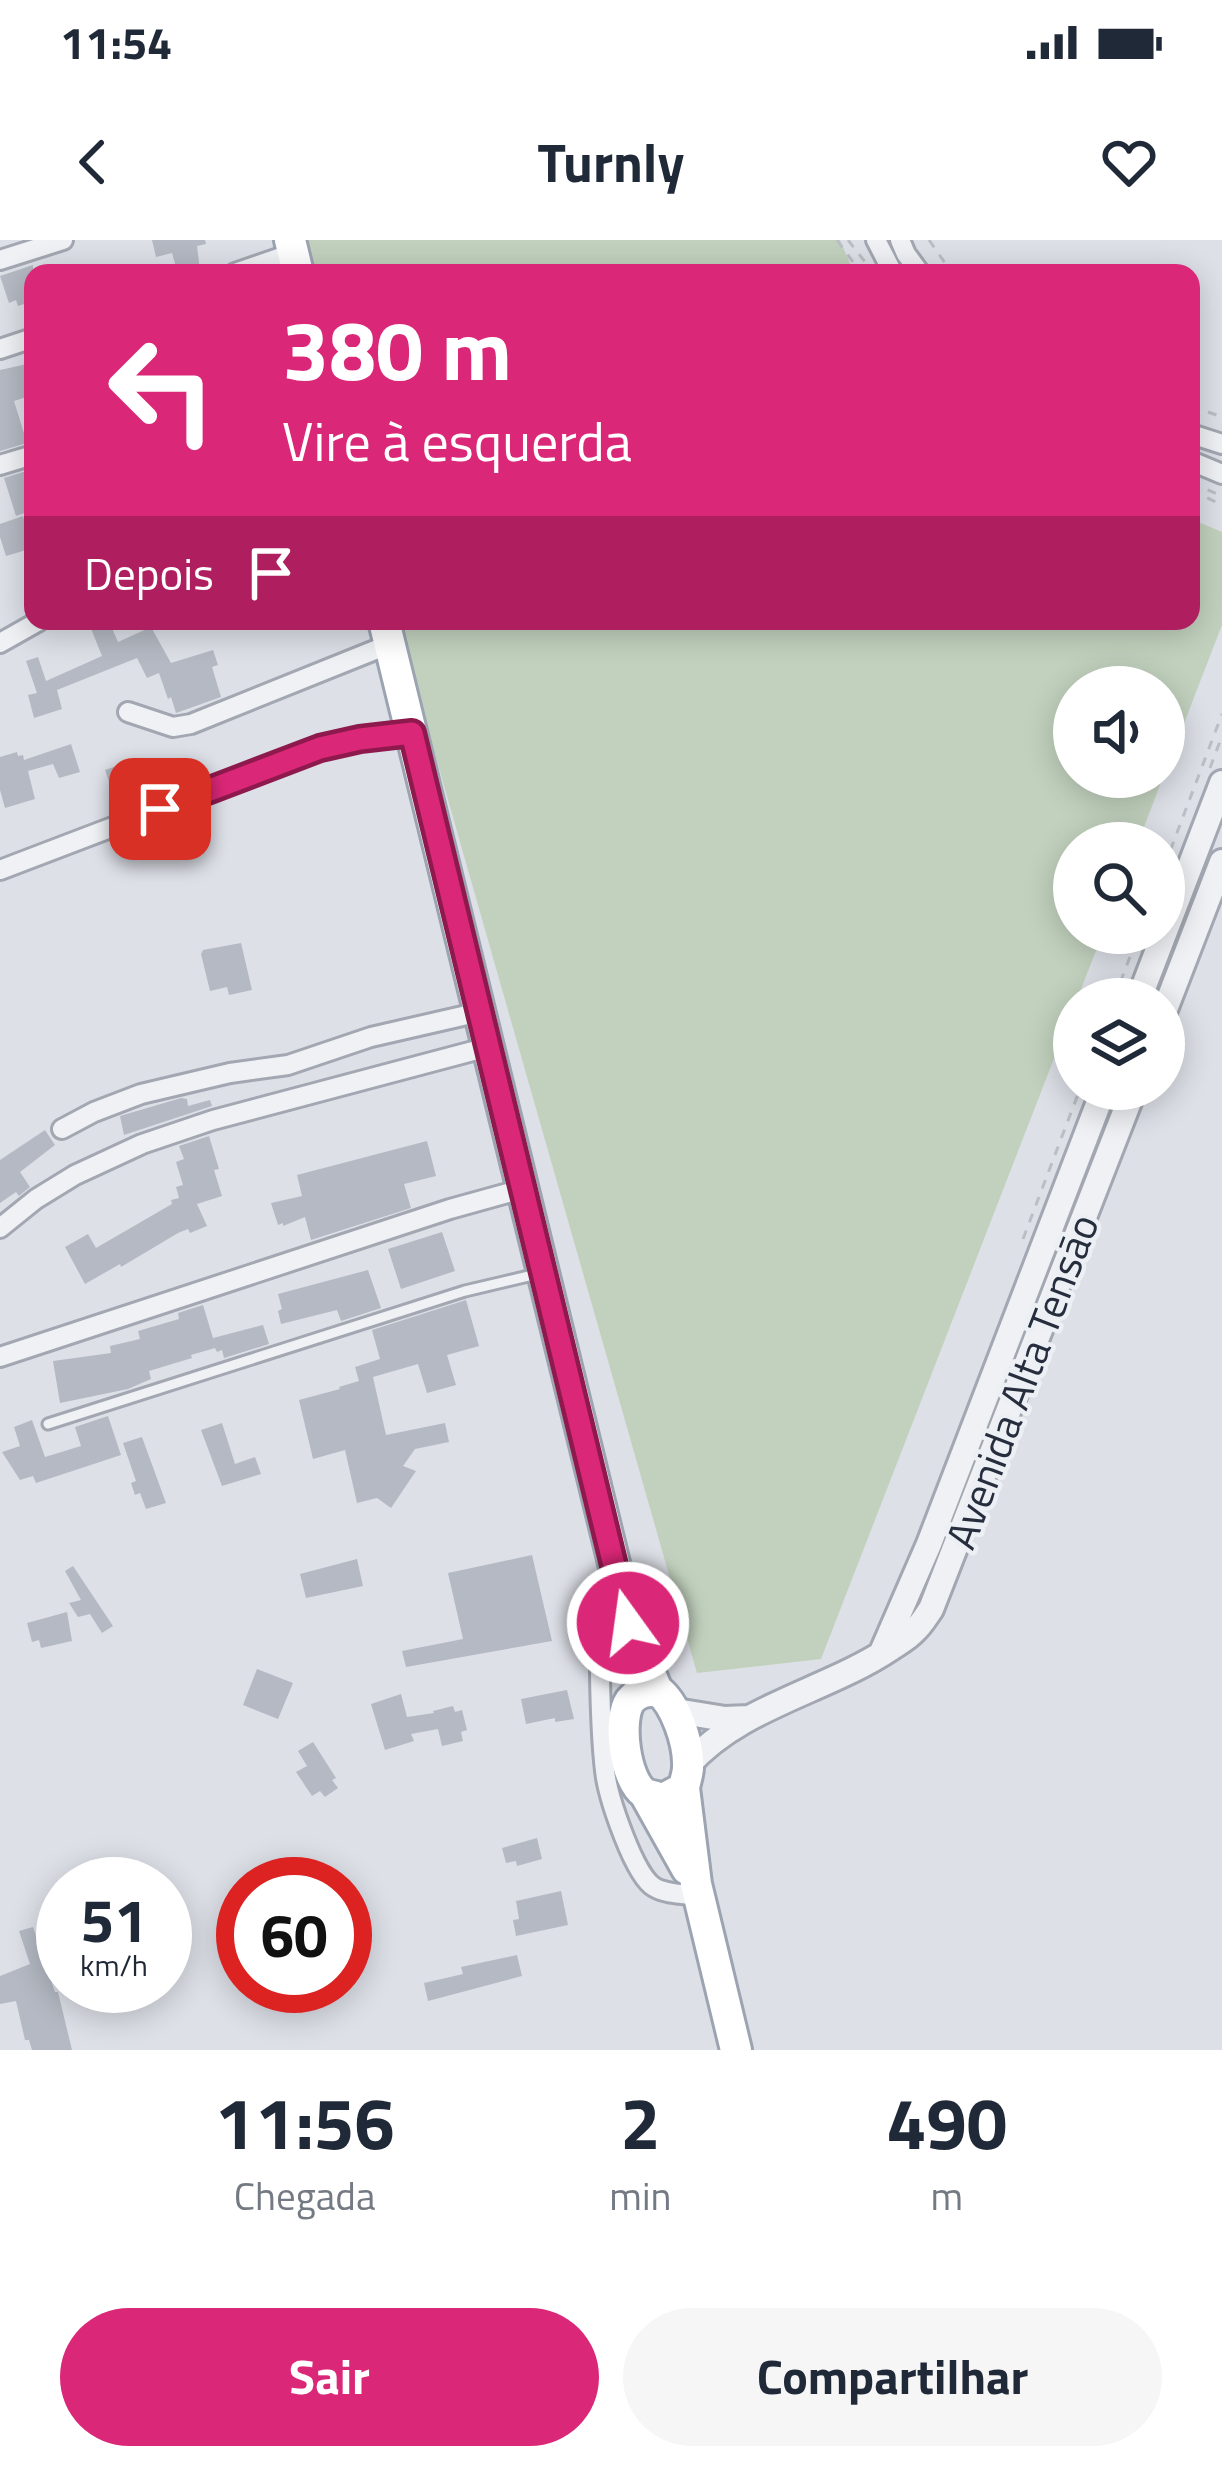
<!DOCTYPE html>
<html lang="pt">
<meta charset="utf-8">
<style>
:root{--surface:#fff;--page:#f6f6f7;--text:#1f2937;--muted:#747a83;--accent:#db2777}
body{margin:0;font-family:"Titillium Web",sans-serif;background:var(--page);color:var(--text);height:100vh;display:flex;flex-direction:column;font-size:45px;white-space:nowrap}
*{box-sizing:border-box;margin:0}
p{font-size:39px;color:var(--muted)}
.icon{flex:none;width:66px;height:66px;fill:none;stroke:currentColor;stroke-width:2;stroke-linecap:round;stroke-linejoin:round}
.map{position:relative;height:1810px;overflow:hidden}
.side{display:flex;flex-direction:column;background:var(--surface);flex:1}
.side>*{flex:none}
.guide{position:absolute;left:24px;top:24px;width:1176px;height:366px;border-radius:24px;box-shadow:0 6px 30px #0003;background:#db2777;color:#fff;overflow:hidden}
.tools{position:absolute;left:1053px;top:426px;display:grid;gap:24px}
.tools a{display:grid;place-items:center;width:132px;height:132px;border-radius:50%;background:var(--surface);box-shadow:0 6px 30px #0003;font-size:60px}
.speed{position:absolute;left:36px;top:1617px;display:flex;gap:24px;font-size:60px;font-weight:700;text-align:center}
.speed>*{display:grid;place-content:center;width:156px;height:156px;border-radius:50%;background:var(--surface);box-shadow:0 6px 30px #0003;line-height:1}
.speed small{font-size:30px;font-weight:400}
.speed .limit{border:18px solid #d22;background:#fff;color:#111}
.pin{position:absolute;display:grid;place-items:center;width:102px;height:102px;color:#fff;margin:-51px;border-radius:24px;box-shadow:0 6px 18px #0006}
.me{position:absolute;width:132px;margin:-66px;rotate:346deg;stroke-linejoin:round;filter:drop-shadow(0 0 9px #0008)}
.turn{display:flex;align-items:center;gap:42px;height:252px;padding:0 60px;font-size:54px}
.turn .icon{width:156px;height:156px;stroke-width:2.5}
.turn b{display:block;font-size:84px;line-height:102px}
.then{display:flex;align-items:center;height:114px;padding:0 60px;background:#0003;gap:24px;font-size:45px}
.eta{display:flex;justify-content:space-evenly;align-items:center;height:204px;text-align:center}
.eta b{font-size:72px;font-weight:700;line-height:84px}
.button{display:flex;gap:24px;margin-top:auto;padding:24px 60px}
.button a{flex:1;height:138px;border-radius:72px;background:var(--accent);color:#fff;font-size:48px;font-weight:700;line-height:138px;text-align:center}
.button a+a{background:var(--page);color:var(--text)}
.status{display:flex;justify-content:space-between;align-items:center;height:84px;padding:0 60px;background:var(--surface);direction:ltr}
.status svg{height:33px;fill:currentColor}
header{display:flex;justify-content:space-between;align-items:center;height:156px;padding:0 60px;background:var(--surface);font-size:54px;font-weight:700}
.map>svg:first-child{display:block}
</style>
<div class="status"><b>11:54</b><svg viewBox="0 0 49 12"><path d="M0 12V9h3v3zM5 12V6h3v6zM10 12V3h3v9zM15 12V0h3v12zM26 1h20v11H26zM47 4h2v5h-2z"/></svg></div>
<header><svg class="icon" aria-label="back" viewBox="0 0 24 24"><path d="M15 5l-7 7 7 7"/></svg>Turnly<svg class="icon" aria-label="heart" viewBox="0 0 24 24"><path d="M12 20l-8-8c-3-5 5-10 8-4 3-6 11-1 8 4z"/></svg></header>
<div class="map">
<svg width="1222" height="1810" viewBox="0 0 1222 1810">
<rect width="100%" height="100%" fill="#dde0e7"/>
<!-- green -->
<path fill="#c2d1be" d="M303 0H840L854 33H311Z
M1191 279 1222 292V385L1164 535V447H1074V537H1163L1138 603H1074V693H1103L1077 759H1074V767L821 1419 697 1433 397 381H1191Z"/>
<!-- building -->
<path fill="#b4b9c3" d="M152 0H205L206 4 197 6 200 30 180 33 179 27H176L172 13 156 17Z
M33 25V61L18 66 16 60 9 63 0 36Z
M27 124 33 155 14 161 27 203 0 211V130Z
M33 229V270L16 276 4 238Z
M23 276 33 308 6 316 0 297V284Z
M88 381H109L118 402 151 387 171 423 213 410 218 425 212 427 221 457 176 473 171 457 168 459 159 433 147 438 137 418 57 450 62 469 34 478 28 455 37 453 26 421 38 417 46 441 102 416Z
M71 504 80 532 59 538 53 524 28 531 35 559 5 568 0 550V517L17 512 18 516 23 515 24 520Z
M140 518 153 557 119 570 105 530Z
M241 703 252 750 229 755 227 747 210 751 201 714 203 710Z
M181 858 187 859 188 866 210 860 212 866 124 895 120 876Z
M45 890 55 905 20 932 30 947 19 956 16 952 0 963V920Z
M209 896 219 929 214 930 222 956 197 964 207 986 190 993 188 989 178 993 121 1027 120 1024 85 1044 65 1007 88 994 96 1008 172 964 171 960 179 958 176 947 183 945 176 922 184 919 179 906Z
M427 901 436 936 404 944 411 968 311 1000 305 977 283 986V983L278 985 271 963 302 956 297 935Z
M442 992 455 1031 401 1049 388 1009Z
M368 1030 381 1068 341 1081 337 1070 281 1084 278 1071 282 1069 278 1054Z
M466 1060 479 1106 447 1115 456 1145 427 1153 418 1124 373 1137 386 1195 445 1183 449 1202 415 1209 403 1226 416 1231 391 1268 377 1258 357 1263 345 1210 313 1219 299 1160 340 1149 339 1147 359 1141 355 1127 380 1119 372 1090Z
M203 1065 213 1098 263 1085 269 1104 224 1118 222 1110 217 1112 215 1108 191 1115 192 1118 149 1131 151 1139 128 1149 60 1163 53 1121 111 1113 110 1106 140 1099 138 1091 179 1079 178 1073Z
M108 1176 121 1215 36 1243 33 1236 20 1240 2 1212 20 1206 14 1187 32 1180 45 1217 81 1206 75 1187Z
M222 1183 235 1224 255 1217 261 1234 222 1246 201 1190Z
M142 1197 166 1263 146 1269 140 1253 135 1255 131 1243 136 1241 123 1203Z
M532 1315 552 1401 406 1427 402 1411 463 1399 448 1333Z
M357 1319 363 1346 306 1358 300 1334Z
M73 1326 113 1386 102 1393 90 1374 78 1377 69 1363 81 1360 65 1331Z
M67 1372 72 1401 41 1408 39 1400 32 1402 27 1383Z
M257 1429 293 1443 278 1479 243 1465Z
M567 1450 574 1479 555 1482V1478L526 1484 521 1459Z
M401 1454 407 1477 434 1473 433 1471 453 1466 455 1472 462 1470 467 1490 461 1492 463 1501 442 1506 438 1489 411 1494 414 1501 385 1510 371 1464Z
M313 1502 336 1538 332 1540 338 1548 325 1557 320 1551 312 1556 296 1532 307 1526 298 1511Z
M537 1598 542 1619 517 1626 516 1621 506 1623 502 1608Z
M561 1651 568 1685 516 1696 513 1680 519 1679 516 1661Z
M33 1687 55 1752H58L72 1810H32L29 1800H25L16 1761 0 1764V1736L30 1724 19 1691Z
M517 1715 522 1736 428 1761 424 1743 463 1734 461 1727Z"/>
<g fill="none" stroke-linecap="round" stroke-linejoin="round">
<defs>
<path id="service" d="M48 1184 465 1051 537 1034"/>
<path id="minor" d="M876 0 893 33
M900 0 906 14 920 33
M0 20 63 0
M235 33 293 13
M0 109 33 98
M1191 194 1222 204
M1191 221 1222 234
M0 225 33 215
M0 403 39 381
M128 472 173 487 191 484 390 404
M0 630 320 508 360 499 412 493
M62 889 94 872 141 854 230 833 288 825 371 797 480 772
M0 988 36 959 75 935 142 904 213 880 488 807
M0 1117 450 969 522 949
M623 1360C616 1366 608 1371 604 1380 596 1404 602 1511 606 1538 610 1561 634 1635 654 1647 665 1654 685 1654 699 1656"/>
<path id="tertiary" d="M1139 759 1222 543
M1164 772 1222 622
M882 1412 929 1304 1104 849
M676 1471 725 1479 748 1478
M688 1525C740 1466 827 1451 891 1408 898 1403 908 1398 914 1391 921 1385 926 1376 931 1369L1134 849"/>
<path id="primary" d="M290 0 298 33
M384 381 623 1360 629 1383 657 1450
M657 1450C676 1463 689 1504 688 1527 688 1534 685 1541 684 1548L663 1559C661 1558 646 1555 644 1553 625 1540 617 1480 630 1461 637 1452 647 1451 657 1450Z
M684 1548 696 1644 736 1810
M645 1554 687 1629"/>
</defs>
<!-- service casing -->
<use href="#service" stroke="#a2a7b1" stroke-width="15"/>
<!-- minor casing -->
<use href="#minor" stroke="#a2a7b1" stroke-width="24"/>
<!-- tertiary casing -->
<use href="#tertiary" stroke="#a2a7b1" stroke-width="30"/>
<!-- primary casing -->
<use href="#primary" stroke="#9ca4b2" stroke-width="36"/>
<!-- path -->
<path stroke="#bbbec5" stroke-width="3" stroke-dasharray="9 9" stroke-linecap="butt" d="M837 0 861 33
M848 0 869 27
M929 0 952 33
M1191 166 1222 177
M1191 243 1222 256
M1191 250 1222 265
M1210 528 1222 496
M1164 627 1222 474
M1114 759 1139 693
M1164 823 1178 787
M1023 999 1080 849"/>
<!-- service -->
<use href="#service" stroke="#eff1f5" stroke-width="9"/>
<!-- minor -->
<use href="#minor" stroke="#eff1f5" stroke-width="18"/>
<!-- tertiary -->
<use href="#tertiary" stroke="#eff1f5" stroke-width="24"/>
<!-- primary -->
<use href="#primary" stroke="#fff" stroke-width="30"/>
</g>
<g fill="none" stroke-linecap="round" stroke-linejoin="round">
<defs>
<path id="route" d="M160 569 320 508 360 499 412 493 628 1383"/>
</defs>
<!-- route casing -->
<use href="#route" stroke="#8e194d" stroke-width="30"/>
<!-- route -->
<use href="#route" stroke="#db2777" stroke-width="21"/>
</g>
<g text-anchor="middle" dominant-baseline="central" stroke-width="9" stroke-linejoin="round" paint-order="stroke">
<!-- street labels -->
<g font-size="42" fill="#262e3d" stroke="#eceff4">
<text transform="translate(1021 1141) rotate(-69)">Avenida Alta Tensāo</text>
</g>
</g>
</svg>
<div class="tools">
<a><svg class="icon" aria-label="sound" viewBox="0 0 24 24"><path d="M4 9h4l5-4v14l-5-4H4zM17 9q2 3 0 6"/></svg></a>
<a><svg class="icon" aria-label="search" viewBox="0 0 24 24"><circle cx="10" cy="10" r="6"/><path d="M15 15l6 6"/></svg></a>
<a><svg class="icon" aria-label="layers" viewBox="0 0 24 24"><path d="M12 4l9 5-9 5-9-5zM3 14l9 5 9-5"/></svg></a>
</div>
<div class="speed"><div>51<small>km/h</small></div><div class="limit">60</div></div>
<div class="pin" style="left:160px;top:569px;background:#d93025"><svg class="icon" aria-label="arrive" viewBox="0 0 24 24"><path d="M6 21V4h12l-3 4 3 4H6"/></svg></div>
<svg class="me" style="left:628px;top:1383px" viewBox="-20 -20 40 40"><circle r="17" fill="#db2777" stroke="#fff" stroke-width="3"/><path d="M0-11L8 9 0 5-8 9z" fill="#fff"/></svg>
<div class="guide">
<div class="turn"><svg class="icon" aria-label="left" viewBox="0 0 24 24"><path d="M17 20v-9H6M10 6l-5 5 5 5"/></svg><div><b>380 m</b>Vire à esquerda</div></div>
<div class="then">Depois<svg class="icon" aria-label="arrive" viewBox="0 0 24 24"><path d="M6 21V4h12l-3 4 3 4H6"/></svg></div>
</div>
</div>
<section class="side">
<div class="eta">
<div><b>11:56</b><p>Chegada</p></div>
<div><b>2</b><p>min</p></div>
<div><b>490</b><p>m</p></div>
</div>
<div class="button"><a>Sair</a><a>Compartilhar</a></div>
</section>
